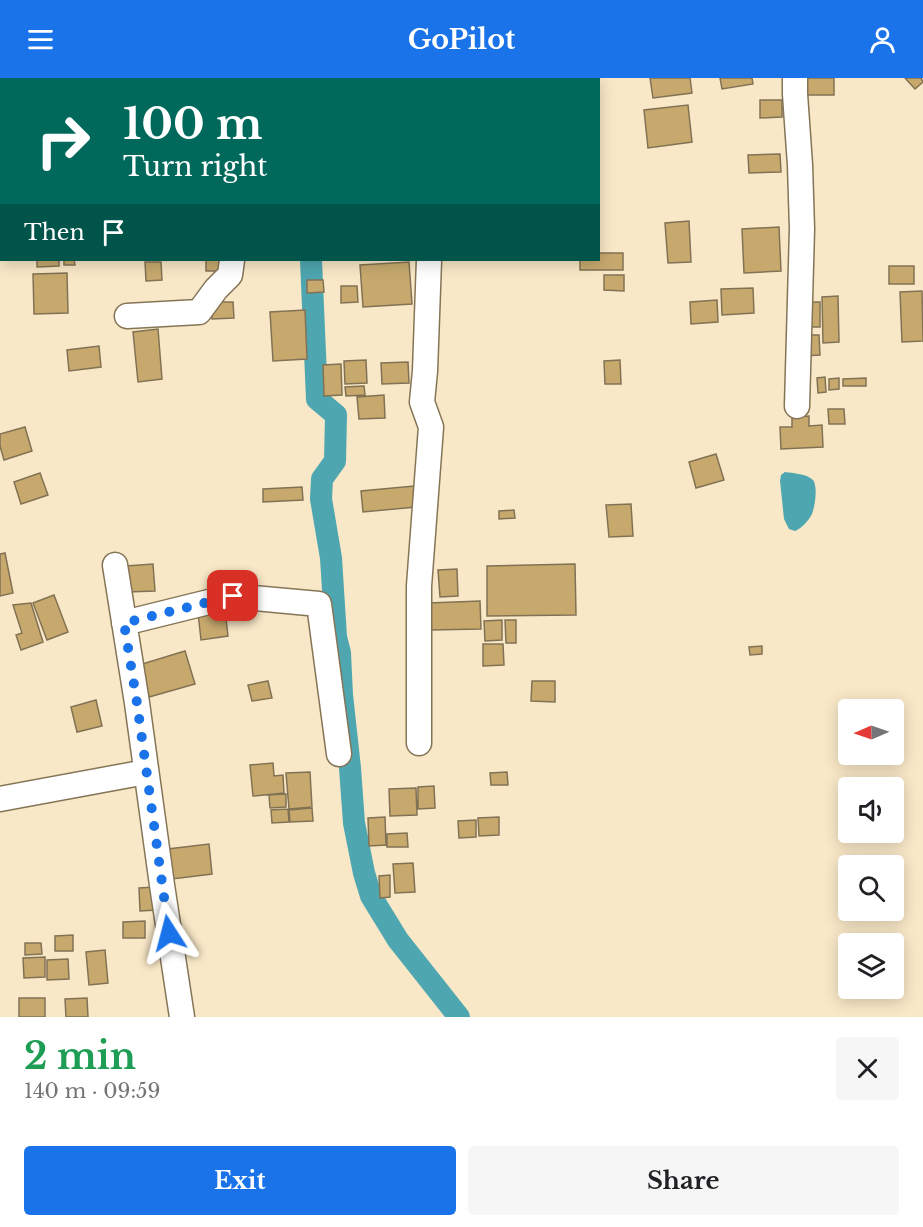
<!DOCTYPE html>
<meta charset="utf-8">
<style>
:root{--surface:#fff;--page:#f6f6f6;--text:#202124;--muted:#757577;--accent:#1a73e8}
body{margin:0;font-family:"Libre Baskerville",serif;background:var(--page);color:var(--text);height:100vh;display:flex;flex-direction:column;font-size:22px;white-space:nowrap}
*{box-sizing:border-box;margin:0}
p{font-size:20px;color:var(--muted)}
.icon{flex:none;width:33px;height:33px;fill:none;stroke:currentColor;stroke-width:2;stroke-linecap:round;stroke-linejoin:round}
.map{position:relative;height:939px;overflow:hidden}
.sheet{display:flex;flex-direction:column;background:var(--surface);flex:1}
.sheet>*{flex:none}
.guide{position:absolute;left:0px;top:0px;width:600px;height:183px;box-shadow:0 3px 15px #0003;background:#00695c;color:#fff;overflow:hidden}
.needle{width:39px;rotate:268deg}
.buttons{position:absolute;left:838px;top:621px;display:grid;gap:12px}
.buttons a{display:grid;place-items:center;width:66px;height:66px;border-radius:6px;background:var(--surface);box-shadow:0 3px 15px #0003;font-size:30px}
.pin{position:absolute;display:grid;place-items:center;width:51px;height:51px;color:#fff;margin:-26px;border-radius:12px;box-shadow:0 3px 9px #0006}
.me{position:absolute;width:66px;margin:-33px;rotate:351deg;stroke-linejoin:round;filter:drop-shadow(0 0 4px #0008)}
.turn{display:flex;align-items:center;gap:21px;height:126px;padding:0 24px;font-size:27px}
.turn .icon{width:78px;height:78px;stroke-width:2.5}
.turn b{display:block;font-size:42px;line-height:51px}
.then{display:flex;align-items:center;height:57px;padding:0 24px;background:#0003;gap:12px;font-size:22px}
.round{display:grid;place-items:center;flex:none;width:63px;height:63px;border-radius:6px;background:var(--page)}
.headline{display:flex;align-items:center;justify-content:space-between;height:102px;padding:0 24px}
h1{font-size:36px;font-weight:700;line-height:45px;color:#1e9e55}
.cta{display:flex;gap:12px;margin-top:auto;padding:12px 24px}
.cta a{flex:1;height:69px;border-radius:6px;background:var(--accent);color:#fff;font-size:24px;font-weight:700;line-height:69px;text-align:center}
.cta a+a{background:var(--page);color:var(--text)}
header{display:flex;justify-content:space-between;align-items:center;height:78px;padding:0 24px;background:var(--accent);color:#fff;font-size:27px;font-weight:700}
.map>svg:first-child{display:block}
</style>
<header><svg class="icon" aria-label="menu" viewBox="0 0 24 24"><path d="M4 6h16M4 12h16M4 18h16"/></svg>GoPilot<svg class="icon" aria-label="person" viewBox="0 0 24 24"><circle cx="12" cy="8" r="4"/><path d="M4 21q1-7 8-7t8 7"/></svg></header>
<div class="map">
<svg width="923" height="939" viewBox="0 0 923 939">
<rect width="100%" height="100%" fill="#f9e8c7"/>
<!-- water -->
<path fill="#4ea6b0" d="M785 394C793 395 807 396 813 402 818 409 815 428 812 436 809 442 802 450 795 453L789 451 784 441 780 403 781 397Z"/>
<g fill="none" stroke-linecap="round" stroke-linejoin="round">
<!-- canal -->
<path stroke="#4ea6b0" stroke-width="22" d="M251 2 260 0
M0 168 2 165
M311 182 317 321 336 337 335 383 322 401 321 421 331 480 336 559 340 575 342 617 350 690 354 745 364 795 371 818 398 862 459 939"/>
</g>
<!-- building -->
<path fill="#c7a96e" stroke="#827254" stroke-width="1.5" d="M521 0H568L569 2H522Z
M650 0H690L692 15 653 20Z
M720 0H752L753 6 722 11Z
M799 0H834V17H799Z
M905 0H921L923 4 915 11Z
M760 22H782V39L760 40Z
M688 27 692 64 648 70 644 32Z
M780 76 781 94 749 95 748 77Z
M689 143 691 184 668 185 665 145Z
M779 149 781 193 744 195 742 151Z
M598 175H623V192H580V182H598Z
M37 182H59V188L37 189Z
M64 182H74L75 187H64Z
M206 182H222L223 193H206Z
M145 184H161L162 202 146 203Z
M409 184 412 226 363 229 360 187Z
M889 188H914V206H889Z
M67 195 68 235 34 236 33 196Z
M604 197H624V213L604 212Z
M307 202H323L324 214 307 215Z
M341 208H357L358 224 341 225Z
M753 210 754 235 722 237 721 211Z
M922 213 923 263 902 264 900 214Z
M838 218 839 264 823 265 822 219Z
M717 222 718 244 691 246 690 224Z
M212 224H233L234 240 212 241Z
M805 224H820V249H806Z
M305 232 307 281 273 283 270 234Z
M158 251 162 301 138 304 133 254Z
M802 257H819L820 277 803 278Z
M99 268 101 289 69 293 67 272Z
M366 282 367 305 345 306 344 283Z
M620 282 621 306H605L604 283Z
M408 284 409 305 382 306 381 285Z
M341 286 342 317 324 318 323 287Z
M825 299 826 314 818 315 817 300Z
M839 300V311L829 312V301Z
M866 300V308H843V301Z
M364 308 365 317 346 318 345 309Z
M384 317 385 340 359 341 357 319Z
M828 331H844L845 346H829Z
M809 338V348L822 347 823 369 781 371 780 349H792V339Z
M25 349 32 373 4 382 0 368V356Z
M716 376 724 402 696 410 689 384Z
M40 395 48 417 21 426 14 404Z
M414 408 416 429 363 434 361 413Z
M302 409 303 422 263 424V411Z
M631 426 633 458 609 459 606 427Z
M514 432 515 440 499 441V433Z
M5 475 13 515 0 518V476Z
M153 486 155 513 127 514 126 488Z
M575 486 576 537 487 538V488Z
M457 491 458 518 440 519 438 492Z
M54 517 68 554 47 562 33 525Z
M480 523 481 551 430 552 429 525Z
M31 525 43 564 21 572 16 557 22 555 13 527Z
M225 532 228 558 201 562 198 535Z
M502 542V562L485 563 484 543Z
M505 542H516V565H506Z
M483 566H503L504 587 483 588Z
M762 568V576L750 577 749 569Z
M185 573 195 606 149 619 139 587Z
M268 603 272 620 252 623 248 607Z
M532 603H555V624L531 623Z
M96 622 102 648 77 654 71 629Z
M273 685 274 698 283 697 284 715 253 718 250 687Z
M310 694 312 729 289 731 286 695Z
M507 694 508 707H491L490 695Z
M434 708 435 730 418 731V709Z
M416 710 417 737 390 738 389 711Z
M286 716V729L270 730 269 717Z
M312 730 313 743 290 744 289 732Z
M288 731 289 744 272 745 271 732Z
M385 739 386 767 369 768 368 740Z
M499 739V757L479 758 478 740Z
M476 742V759L459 760 458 743Z
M407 755 408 769H387V756Z
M209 766 212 796 172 801 168 771Z
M413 785 415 814 395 815 393 786Z
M390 797V819L380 820 379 798Z
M155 809 156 832 140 833 139 810Z
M145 843V860H123V844Z
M73 857V873H55V858Z
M25 865H41L42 876 25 877Z
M105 872 108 905 89 907 86 874Z
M45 879V899L24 900 23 880Z
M68 881 69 901 47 902V882Z
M19 920H45V939H19Z
M87 920 88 939H66L65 921Z"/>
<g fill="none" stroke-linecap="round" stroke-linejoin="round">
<defs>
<path id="minor" d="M425 0V2
M795 0V16L800 87 802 151 797 328
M127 238 199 234 216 211 230 197 232 182
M115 487 137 625 162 807 182 939
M124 545 233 518 319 526 339 676
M419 665V508L431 349 422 324 425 293 429 182
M0 721 146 694"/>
</defs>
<!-- minor casing -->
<use href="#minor" stroke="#857557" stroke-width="27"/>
<!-- minor -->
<use href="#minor" stroke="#fff" stroke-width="24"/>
</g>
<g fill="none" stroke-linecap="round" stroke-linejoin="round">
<!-- route -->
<path stroke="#1a73e8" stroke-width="10" stroke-dasharray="0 18" d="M169 855 137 625 124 545 233 518"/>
</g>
</svg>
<div class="buttons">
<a><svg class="needle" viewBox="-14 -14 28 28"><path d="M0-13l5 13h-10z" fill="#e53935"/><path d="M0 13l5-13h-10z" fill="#757577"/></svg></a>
<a><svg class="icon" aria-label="sound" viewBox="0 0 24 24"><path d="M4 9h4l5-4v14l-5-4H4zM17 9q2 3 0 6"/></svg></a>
<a><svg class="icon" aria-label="search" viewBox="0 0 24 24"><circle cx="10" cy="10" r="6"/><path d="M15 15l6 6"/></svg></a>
<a><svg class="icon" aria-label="layers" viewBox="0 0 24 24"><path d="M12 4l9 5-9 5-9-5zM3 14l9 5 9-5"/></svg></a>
</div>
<div class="pin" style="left:233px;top:518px;background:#d93025"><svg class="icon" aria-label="arrive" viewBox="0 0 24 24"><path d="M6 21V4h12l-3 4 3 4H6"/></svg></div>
<svg class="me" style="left:169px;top:855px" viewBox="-20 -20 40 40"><path d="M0-17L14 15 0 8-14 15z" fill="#1a73e8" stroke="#fff" stroke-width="4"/></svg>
<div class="guide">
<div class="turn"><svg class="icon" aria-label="right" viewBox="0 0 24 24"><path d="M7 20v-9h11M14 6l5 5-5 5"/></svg><div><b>100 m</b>Turn right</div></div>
<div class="then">Then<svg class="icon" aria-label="arrive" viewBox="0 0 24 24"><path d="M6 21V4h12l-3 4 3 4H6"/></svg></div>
</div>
</div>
<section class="sheet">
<div class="headline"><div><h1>2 min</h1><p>140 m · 09:59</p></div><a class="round"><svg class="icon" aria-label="close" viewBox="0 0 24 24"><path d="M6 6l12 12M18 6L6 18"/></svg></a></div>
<div class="cta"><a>Exit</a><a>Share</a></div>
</section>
